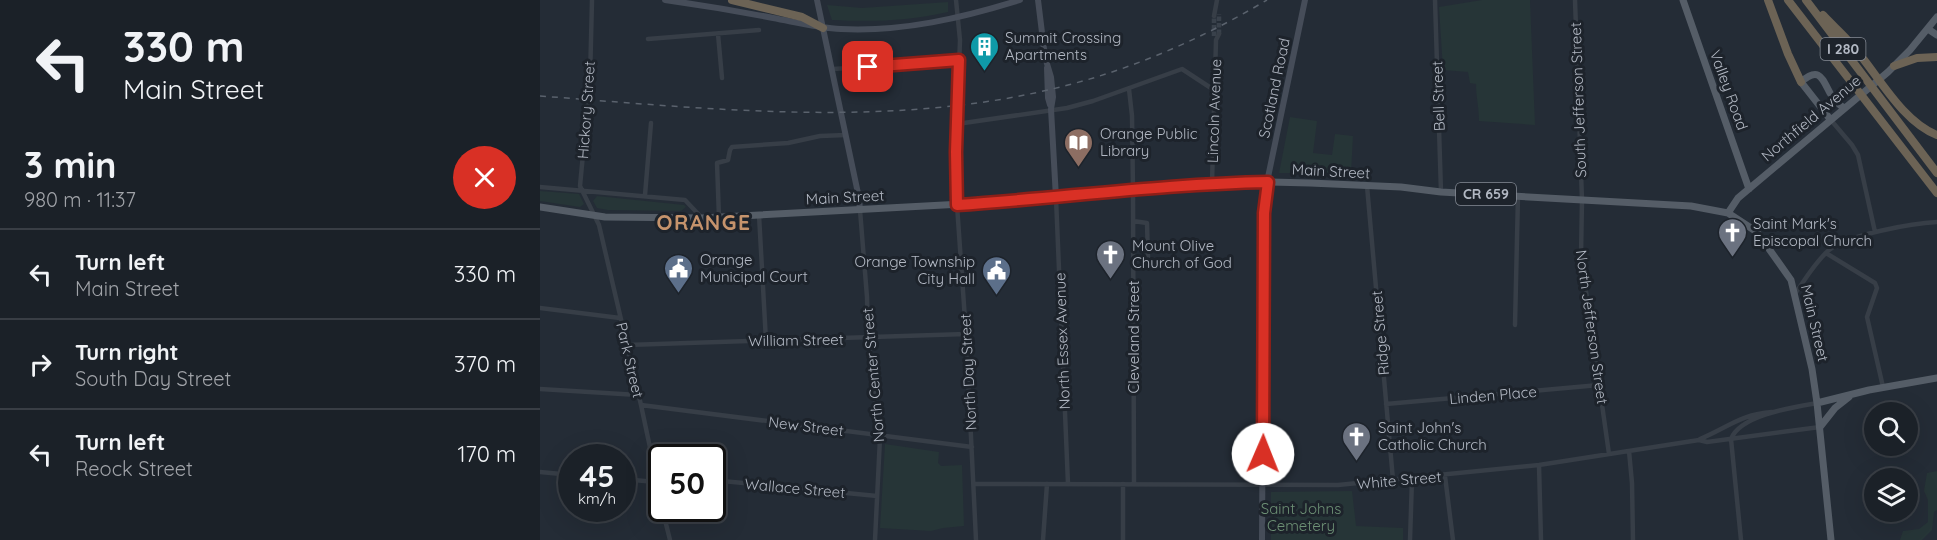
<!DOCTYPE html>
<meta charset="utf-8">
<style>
:root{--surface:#1b2128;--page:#282e34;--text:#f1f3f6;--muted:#a0a3a8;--line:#393e45}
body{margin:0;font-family:Quicksand,sans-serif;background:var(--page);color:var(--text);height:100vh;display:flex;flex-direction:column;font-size:22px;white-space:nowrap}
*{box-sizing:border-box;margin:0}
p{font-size:20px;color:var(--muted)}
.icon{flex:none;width:33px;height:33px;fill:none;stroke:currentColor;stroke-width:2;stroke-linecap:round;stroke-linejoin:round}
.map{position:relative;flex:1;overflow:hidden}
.side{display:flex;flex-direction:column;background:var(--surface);width:540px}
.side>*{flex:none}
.guide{background:#1b2128;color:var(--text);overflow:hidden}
.fabs{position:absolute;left:1324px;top:402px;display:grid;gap:12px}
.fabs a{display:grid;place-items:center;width:54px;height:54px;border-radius:50%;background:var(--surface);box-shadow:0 6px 24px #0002,0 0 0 2px var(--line);font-size:30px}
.speed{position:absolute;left:18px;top:444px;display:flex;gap:12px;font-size:30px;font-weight:700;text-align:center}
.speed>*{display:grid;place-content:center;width:78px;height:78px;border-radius:50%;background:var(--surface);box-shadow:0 6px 24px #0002,0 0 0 2px var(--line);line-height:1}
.speed small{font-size:15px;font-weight:400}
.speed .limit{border:3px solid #111;border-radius:9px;background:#fff;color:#111}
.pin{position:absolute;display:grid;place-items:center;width:51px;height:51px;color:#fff;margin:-26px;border-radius:12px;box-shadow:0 3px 9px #0006}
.me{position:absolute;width:66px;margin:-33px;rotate:1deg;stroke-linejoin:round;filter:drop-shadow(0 0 4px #0008)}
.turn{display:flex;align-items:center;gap:21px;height:126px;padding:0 24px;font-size:27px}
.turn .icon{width:78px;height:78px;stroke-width:2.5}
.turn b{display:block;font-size:42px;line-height:51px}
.round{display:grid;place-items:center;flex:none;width:63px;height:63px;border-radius:32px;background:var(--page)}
.overview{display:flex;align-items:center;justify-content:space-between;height:102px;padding:0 24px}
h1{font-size:36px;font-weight:700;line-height:45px}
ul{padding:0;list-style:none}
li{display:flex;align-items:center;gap:18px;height:90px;padding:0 24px;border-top:2px solid var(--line)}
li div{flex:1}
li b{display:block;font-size:22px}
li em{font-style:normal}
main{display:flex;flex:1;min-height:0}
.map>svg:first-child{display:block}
</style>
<main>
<section class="side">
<div class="guide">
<div class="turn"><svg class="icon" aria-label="left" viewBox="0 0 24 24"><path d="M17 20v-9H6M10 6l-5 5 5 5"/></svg><div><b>330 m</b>Main Street</div></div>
</div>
<div class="overview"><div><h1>3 min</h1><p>980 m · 11:37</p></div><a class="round" style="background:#d93025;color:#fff"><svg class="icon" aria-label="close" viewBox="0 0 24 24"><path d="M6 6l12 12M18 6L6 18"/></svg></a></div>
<ul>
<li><svg class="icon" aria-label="left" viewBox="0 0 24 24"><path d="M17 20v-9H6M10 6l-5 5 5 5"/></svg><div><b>Turn left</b><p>Main Street</p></div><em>330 m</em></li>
<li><svg class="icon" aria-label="right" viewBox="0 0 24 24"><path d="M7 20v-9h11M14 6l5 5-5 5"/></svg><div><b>Turn right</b><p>South Day Street</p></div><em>370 m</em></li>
<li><svg class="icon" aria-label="left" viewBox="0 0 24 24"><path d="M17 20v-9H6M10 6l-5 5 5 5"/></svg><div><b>Turn left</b><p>Reock Street</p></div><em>170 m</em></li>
</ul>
</section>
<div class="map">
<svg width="1397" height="540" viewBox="0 0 1397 540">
<rect width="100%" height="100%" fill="#242c36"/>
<!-- green -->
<path fill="#263537" d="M942 0H990L995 125 939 121C939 107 936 97 936 84L930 83 928 72 903 70 899 7Z
M408 2V12C367 21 334 22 292 20L287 5 322 8Z
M750 117 777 121 773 153 792 155 795 134 813 136 811 173H739Z
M0 191 39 194 44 204 40 207 0 201Z
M57 196 144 205 146 207 141 211 68 210 57 208 53 201Z
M345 444 399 452 398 463 401 466 422 465 424 526 403 528 391 531 340 528Z
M1397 471V510L1394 512 1392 530 1382 540H1360L1363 531 1379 529 1388 522V500L1384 491 1387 473Z
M812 491 816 526 863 528V540H731V492Z"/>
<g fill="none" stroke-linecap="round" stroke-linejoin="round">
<!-- minor-tunnel -->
<path stroke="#39414b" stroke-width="4.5" stroke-dasharray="4.5 2" stroke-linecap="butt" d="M679 34V14
M674 36V16"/>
<!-- minor -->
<path stroke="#373e47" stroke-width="4.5" d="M52 0 50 80 40 186 59 225 101 405 122 504
M416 0 420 40 416 152 417 205 426 334 436 540
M895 0 901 192
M1035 0 1042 200 1041 256 1069 454
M674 16 677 0
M178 34 182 78
M108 39 219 30
M293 69 419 61
M589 89 592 116 593 191 594 484
M1290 119 1312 145 1318 155 1335 232
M417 124 527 108 553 101 642 69 674 90
M672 183 676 40 679 34
M827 186 853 480
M0 187 145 200 162 218
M105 195 111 123
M516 198 528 484
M320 210 327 297 328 338 340 438 335 540
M219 215 226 341
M179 218 177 163 188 160 190 150 192 147 248 143 280 136 306 135
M593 221 607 223 608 257 593 260
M1286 253 1335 283 1337 288 1327 317 1343 387
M1254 295C1265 280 1275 262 1289 250 1307 235 1373 223 1397 222
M0 308 80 318
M975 325 978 196
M87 345 426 334
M0 389 98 395
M846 404 1059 385
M101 405 432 447
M1160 439C1187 428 1201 414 1232 412
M1191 439 1201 540
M1191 439C1200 415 1254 407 1277 403
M1089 451 1092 483 1093 540
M999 465 1001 540
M0 472 32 475
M905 476 913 540
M82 479 116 482
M172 480 337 496
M434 484 798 485 999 465 1159 440 1167 442 1280 427
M583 484V540
M122 508 130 540
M503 540 507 484
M870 540 872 479"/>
<!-- secondary -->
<path stroke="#464d59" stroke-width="6" d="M125 0C161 5 197 11 233 18 255 22 278 28 301 29 363 32 422 18 480 0
M277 0 319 198 320 210
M498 0 505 57 511 77 513 97 511 109 516 198
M507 68 508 98 510 105
M722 540 724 213 727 182 765 0"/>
<!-- primary -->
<path stroke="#555d67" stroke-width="7" d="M1143 0 1209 189
M1388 29 1397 35
M1290 119 1261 82C1279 66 1282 78 1290 93 1293 99 1298 104 1304 108
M0 207 65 217 162 218 479 201 672 183 727 182 770 183 861 187 901 192 1151 206 1188 213 1217 232 1251 280 1272 369 1277 403 1291 540
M1188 213 1198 198 1348 72 1370 50 1397 17
M1277 403 1329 390 1397 378
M1280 427 1295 408 1309 397"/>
<!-- motorway -->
<path stroke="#6c6355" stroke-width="8" d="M192 0 262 17 283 28
M1228 0 1248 54 1261 82
M1248 0 1397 193
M1266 0 1397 173
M1283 15C1292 25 1303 34 1312 45 1337 73 1361 121 1397 135
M1354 66 1377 58 1397 57"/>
<!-- rail -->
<path stroke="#5a626d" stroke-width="1.5" stroke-dasharray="6 6" stroke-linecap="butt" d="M0 96C173 109 358 130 528 85 598 67 665 37 727 0"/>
</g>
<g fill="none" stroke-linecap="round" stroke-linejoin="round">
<defs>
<path id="route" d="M328 67 419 60 416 152 417 205C521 198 624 184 728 182L724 213 723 454"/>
</defs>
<!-- route casing -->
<use href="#route" stroke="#8d1f18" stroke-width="15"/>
<!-- route -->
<use href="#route" stroke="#d93025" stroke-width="10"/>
</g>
<!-- icons -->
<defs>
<symbol id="building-pin" viewBox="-11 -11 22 30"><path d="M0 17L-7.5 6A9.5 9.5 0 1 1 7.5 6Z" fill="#0f9aa8" stroke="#1d232b"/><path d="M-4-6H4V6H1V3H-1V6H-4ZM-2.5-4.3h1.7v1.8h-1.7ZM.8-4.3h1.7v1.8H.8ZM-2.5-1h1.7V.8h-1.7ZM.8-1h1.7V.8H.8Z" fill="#fff"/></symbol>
<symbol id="library-pin" viewBox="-11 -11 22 30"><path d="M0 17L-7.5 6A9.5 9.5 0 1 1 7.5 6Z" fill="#8d6e63" stroke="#1d232b"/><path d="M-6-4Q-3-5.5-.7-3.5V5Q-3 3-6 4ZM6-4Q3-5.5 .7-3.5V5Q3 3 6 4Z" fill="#fff"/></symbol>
<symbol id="church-pin" viewBox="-11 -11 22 30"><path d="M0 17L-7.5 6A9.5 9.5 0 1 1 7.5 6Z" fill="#6b7280" stroke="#1d232b"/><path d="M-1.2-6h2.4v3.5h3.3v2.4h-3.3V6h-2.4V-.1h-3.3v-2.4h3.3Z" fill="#fff"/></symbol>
<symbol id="civic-pin" viewBox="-11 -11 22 30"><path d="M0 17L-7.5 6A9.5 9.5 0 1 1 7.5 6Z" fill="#5c6f8a" stroke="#1d232b"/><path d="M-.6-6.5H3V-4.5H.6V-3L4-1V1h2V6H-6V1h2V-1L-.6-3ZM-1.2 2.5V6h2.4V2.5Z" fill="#fff"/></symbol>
</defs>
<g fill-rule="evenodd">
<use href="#building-pin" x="428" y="30" width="33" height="45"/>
<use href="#library-pin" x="522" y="126" width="33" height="45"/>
<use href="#church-pin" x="1176" y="216" width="33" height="45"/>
<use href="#church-pin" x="554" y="238" width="33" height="45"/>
<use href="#civic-pin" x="122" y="252" width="33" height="45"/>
<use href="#civic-pin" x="440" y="254" width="33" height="45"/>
<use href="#church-pin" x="800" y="420" width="33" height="45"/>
</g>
<g text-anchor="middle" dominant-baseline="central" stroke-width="6" stroke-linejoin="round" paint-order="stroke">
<!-- shield labels -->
<g fill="#1d232b" stroke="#858b95" stroke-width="1.5">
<rect x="1280.5" y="38" width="45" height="22" rx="4.5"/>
<rect x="916" y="183" width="60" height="22" rx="4.5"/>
</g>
<g font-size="14" font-weight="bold" fill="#b2b8c3">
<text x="1303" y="49">I 280</text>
<text x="946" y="194">CR 659</text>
</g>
<!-- poi labels -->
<g font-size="15" fill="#b2b8c3" stroke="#1d232b" text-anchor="start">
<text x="465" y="37">Summit Crossing<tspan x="465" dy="17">Apartments</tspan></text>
<text x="560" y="133">Orange Public<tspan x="560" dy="17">Library</tspan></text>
<text x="1213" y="223">Saint Mark's<tspan x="1213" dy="17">Episcopal Church</tspan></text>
<text x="592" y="245">Mount Olive<tspan x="592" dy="17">Church of God</tspan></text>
<text x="160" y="259">Orange<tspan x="160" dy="17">Municipal Court</tspan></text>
<text x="435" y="261" text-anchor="end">Orange Township<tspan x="435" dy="17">City Hall</tspan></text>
<text x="838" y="427">Saint John's<tspan x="838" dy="17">Catholic Church</tspan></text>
</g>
<!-- street labels -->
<g font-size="15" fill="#b2b8c3" stroke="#1d232b">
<text transform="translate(734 88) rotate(-78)">Scotland Road</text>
<text transform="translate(1189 90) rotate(70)">Valley Road</text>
<text transform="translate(898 96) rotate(-92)">Bell Street</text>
<text transform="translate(1038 100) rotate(-92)">South Jefferson Street</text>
<text transform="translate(46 110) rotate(-86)">Hickory Street</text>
<text transform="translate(674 111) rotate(-88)">Lincoln Avenue</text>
<text transform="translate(1271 118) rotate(-40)">Northfield Avenue</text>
<text transform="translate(791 171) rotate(3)">Main Street</text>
<text transform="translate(305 197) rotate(-3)">Main Street</text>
<text transform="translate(1275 323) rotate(77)">Main Street</text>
<text transform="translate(1052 327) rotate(82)">North Jefferson Street</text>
<text transform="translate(840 333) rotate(-95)">Ridge Street</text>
<text transform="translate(593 337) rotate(-90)">Cleveland Street</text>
<text transform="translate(256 340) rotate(-1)">William Street</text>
<text transform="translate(522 341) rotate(-92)">North Essex Avenue</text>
<text transform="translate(90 360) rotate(77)">Park Street</text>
<text transform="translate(428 372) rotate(-93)">North Day Street</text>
<text transform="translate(333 375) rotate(-95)">North Center Street</text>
<text transform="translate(953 395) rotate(-5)">Linden Place</text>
<text transform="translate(266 426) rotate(7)">New Street</text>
<text transform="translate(859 480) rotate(-5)">White Street</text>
<text transform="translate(255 488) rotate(5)">Wallace Street</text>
</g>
<!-- park labels -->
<g font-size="15" fill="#6d9075" stroke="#1d232b">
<text x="761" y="508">Saint Johns<tspan x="761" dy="17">Cemetery</tspan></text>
</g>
<!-- district labels -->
<g font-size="21" font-weight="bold" letter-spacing="1.5" fill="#c5936c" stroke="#1d232b">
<text x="164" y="222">ORANGE</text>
</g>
</g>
</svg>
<div class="fabs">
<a><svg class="icon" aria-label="search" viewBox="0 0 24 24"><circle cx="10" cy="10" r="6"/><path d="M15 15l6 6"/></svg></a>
<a><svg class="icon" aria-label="layers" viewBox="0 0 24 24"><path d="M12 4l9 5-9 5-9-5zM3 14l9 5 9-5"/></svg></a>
</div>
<div class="speed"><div>45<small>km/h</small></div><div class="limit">50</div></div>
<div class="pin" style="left:328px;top:67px;background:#d93025"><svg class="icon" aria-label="arrive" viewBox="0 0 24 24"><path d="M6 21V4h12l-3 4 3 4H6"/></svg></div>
<svg class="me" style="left:723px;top:454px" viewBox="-20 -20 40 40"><circle r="19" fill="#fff"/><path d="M0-13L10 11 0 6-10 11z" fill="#d93025"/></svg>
</div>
</main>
